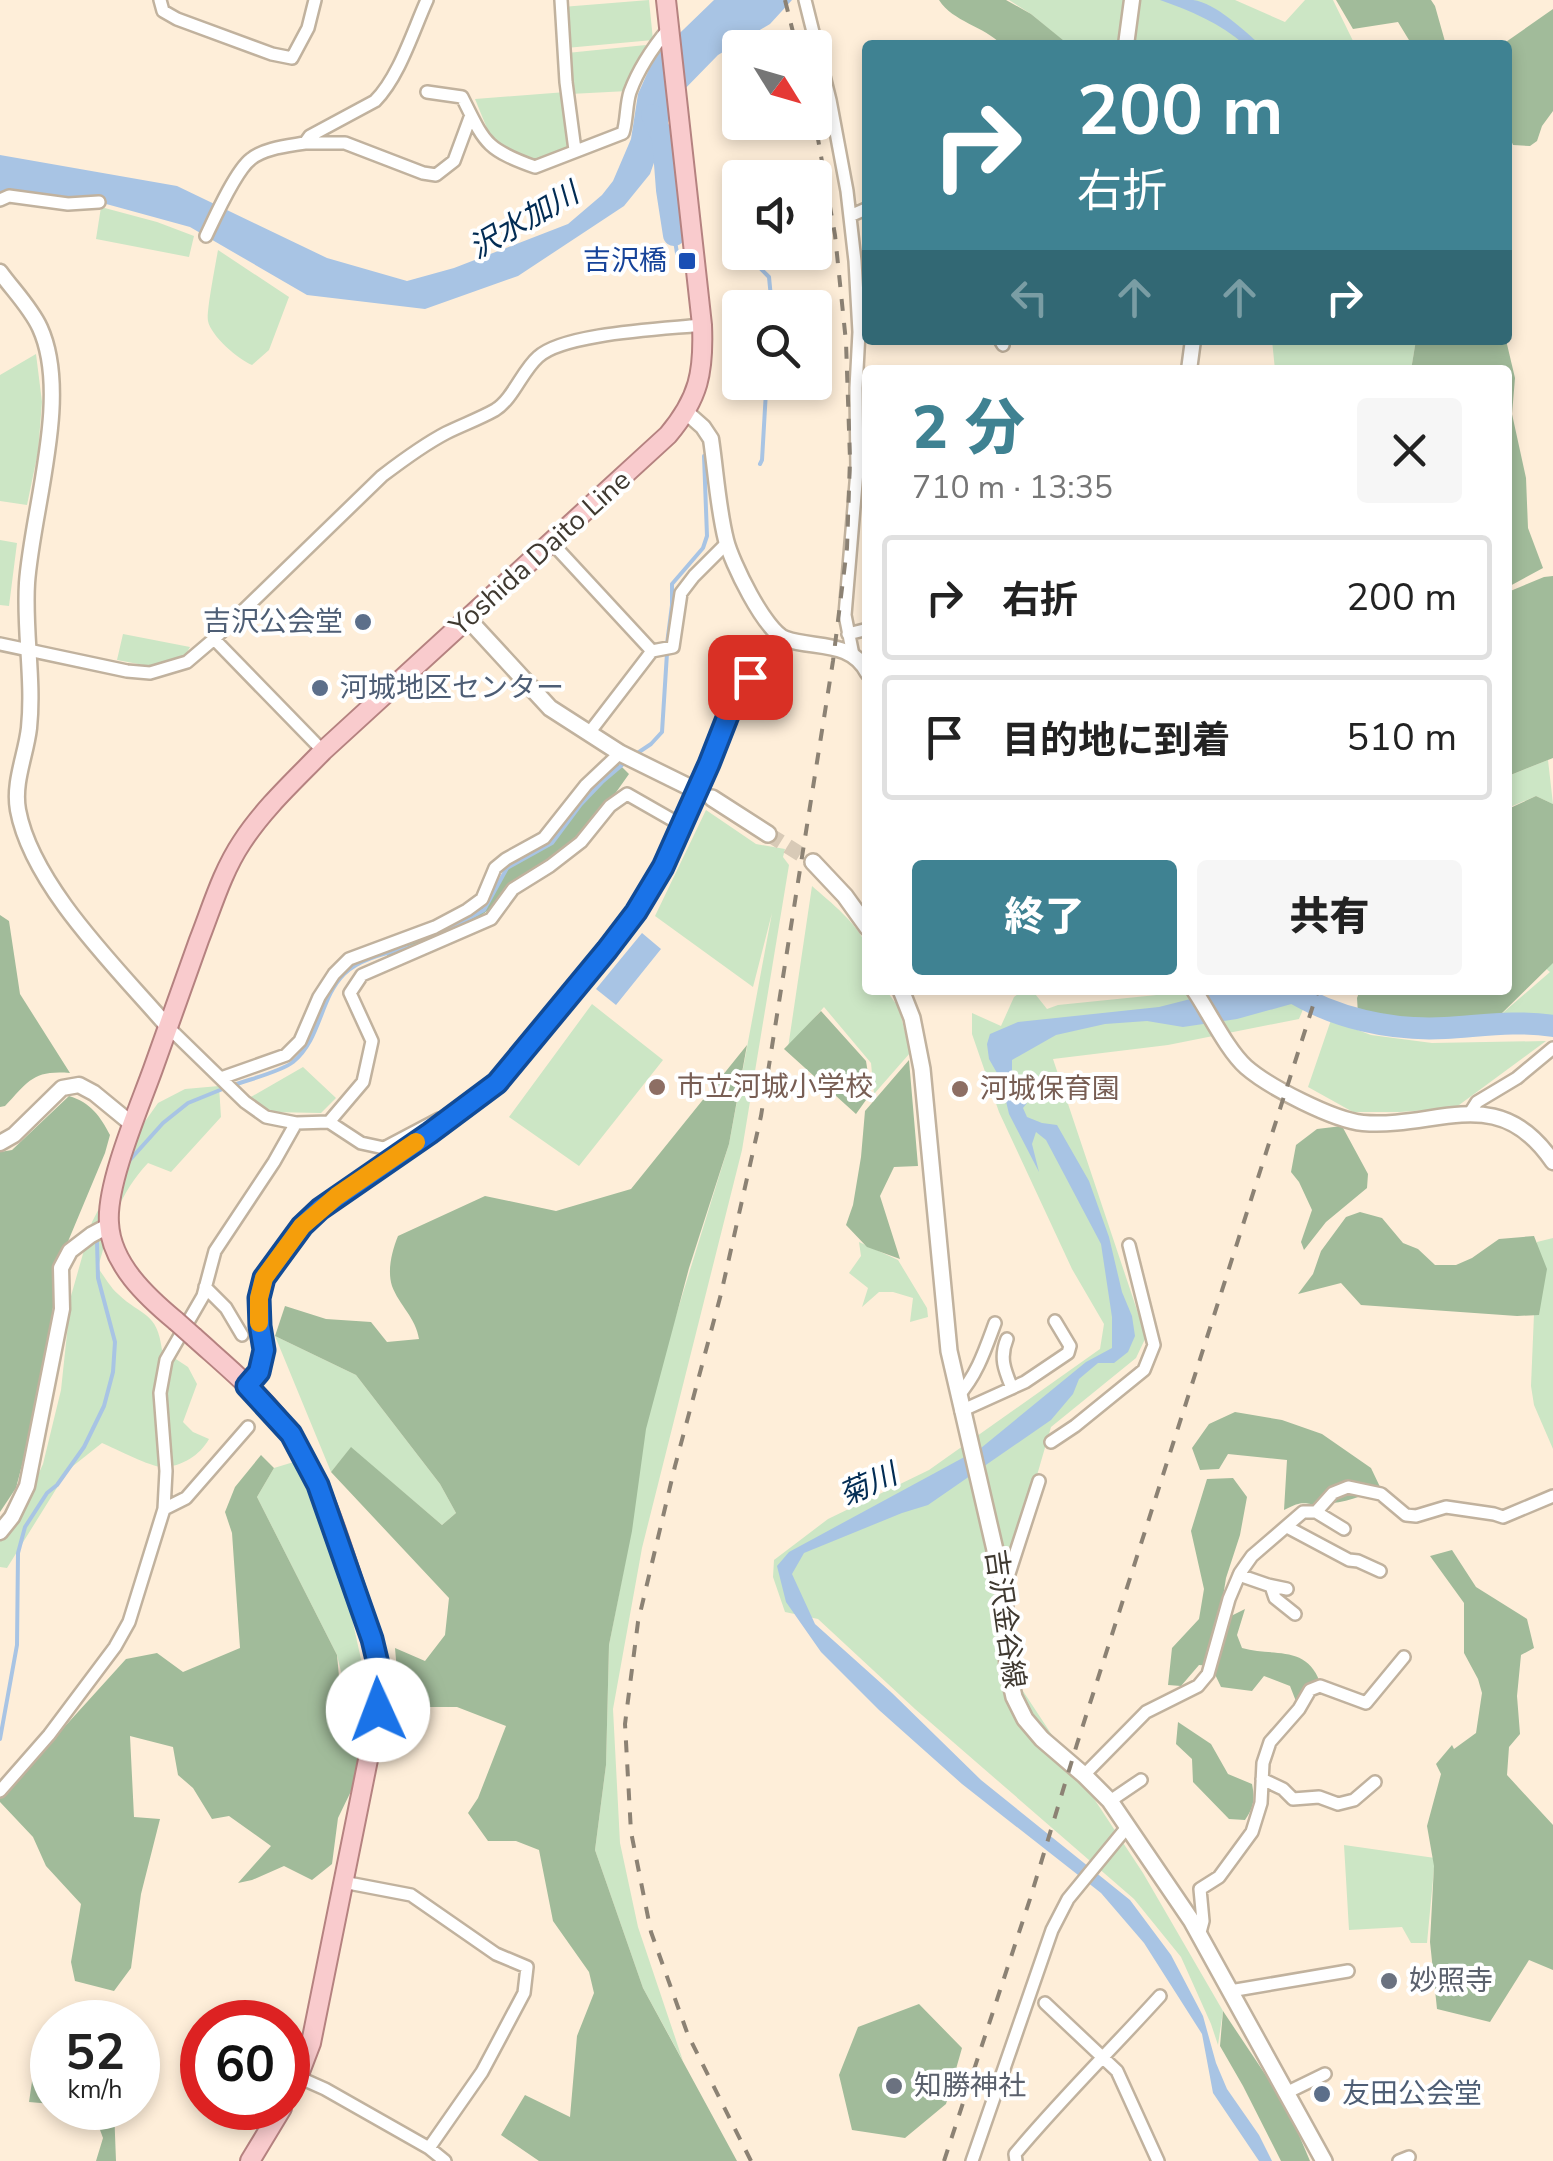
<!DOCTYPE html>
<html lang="ja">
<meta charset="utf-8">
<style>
:root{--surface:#fff;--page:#f6f6f6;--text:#222;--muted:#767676;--line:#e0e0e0;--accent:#3f8292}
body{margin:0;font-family:"Nunito Sans","Noto Sans JP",sans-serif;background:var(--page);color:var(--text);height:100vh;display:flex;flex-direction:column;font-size:38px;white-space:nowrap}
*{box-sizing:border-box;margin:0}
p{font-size:32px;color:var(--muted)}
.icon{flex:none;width:55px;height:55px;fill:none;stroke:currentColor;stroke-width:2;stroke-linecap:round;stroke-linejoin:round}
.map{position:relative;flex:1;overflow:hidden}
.side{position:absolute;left:862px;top:365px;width:650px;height:630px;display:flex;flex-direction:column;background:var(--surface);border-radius:10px;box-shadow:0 5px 15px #0003}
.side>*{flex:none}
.banner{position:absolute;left:862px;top:40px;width:650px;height:305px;border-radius:10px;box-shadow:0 5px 15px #0003;background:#3f8292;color:#fff;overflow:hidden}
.needle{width:65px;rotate:127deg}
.fabs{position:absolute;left:722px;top:30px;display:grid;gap:20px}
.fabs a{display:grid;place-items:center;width:110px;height:110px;border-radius:10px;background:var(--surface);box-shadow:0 5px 15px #0003;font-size:50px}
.speed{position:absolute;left:30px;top:2000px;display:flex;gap:20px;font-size:50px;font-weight:700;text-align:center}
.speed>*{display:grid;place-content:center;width:130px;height:130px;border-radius:50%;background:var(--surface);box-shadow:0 5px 15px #0003;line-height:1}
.speed small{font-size:25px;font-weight:400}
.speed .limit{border:15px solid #d22;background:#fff;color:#111}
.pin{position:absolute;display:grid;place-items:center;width:85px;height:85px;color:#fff;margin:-42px;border-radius:20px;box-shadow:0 5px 15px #0006}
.me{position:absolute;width:110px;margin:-55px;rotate:358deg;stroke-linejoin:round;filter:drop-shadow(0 0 8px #0008)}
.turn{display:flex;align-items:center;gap:35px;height:210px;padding:0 50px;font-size:45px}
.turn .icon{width:130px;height:130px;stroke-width:2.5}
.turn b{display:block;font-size:70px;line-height:85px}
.lanes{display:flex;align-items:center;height:95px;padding:0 50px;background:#0003;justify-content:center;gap:50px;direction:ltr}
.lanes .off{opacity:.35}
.round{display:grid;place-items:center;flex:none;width:105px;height:105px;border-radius:10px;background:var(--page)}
.head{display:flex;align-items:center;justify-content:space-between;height:170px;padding:0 50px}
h1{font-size:60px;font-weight:800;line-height:75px;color:var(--accent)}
.primary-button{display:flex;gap:20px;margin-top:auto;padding:20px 50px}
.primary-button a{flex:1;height:115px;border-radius:10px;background:var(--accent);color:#fff;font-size:40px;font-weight:800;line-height:115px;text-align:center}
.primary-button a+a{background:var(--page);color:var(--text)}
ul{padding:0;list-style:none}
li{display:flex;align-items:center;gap:30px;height:125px;margin:0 20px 15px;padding:0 30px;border:5px solid var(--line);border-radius:10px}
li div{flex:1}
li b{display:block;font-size:38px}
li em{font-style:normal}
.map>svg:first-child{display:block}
</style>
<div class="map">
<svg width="1553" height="2161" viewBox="0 0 1553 2161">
<rect width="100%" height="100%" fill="#feeed9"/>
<!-- green -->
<path fill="#cce6c5" d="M649 0 653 40 566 48 562 7Z
M1009 0H1235L1285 22 1305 0H1333L1355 45H1068L1031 14Z
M646 45 628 91 570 94 567 53Z
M566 92 572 148 534 164 495 148 475 99Z
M101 207 157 222 194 236 189 257 96 239Z
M218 250 289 297 269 350 252 365C238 359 211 336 208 321 206 313 216 262 218 250Z
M1272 340H1416L1411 370H1275Z
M36 354 42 402 38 452 27 505 0 501V375Z
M0 540 17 543 9 606 0 605Z
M123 634 190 647 186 654 154 667 117 660Z
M1548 760 1553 804 1536 796 1508 808V776Z
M706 810 756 844 785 849 783 857 789 865 742 1150 642 1548 613 1709 620 1843 638 1927 683 2061 643 1988 595 1850 606 1765 609 1645 630 1537 640 1432 729 1144 772 913 753 987 655 916Z
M812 886C829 901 861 926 867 948 870 961 867 977 868 990H886L899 1008 910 1053 874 1094 871 1063 824 1007 788 1048Z
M1553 959V1018L1498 1017 1550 972 1544 967Z
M1023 990H1032L1047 1009 1058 1005 1206 990H1311L1299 1019 1168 1045 1053 1059 1146 1337 1136 1358 1051 1427 1004 1589 1019 1685 1143 1873 1223 2011 1218 2045 1211 2024 1181 1957 1134 1899 915 1709 818 1619 785 1612 773 1577 774 1560 828 1519 929 1470 1100 1349 1104 1324 1072 1269 999 1112 972 1034V1013L1001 1026 1014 997Z
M592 1004 663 1060 579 1166 509 1117Z
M1331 1020 1371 1035 1432 1043 1546 1041 1455 1108 1400 1112H1353L1308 1087Z
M303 1067 336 1098 321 1113 270 1112 249 1098Z
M219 1086 221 1117 171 1172 148 1163C119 1194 109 1228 98 1268 104 1276 110 1287 118 1294 142 1317 157 1311 162 1350L188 1367 197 1384 183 1422 193 1432 209 1439C200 1455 182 1467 162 1467 151 1467 116 1449 102 1443L68 1470 7 1568 0 1567V1541L18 1519 43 1464 61 1390 71 1296 92 1222 141 1127 158 1103 185 1089Z
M1553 1238V1449L1534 1405 1531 1386 1537 1242Z
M859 1242 898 1260 927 1308 928 1317 910 1322 913 1298 893 1292H879L862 1307 868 1288 849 1273 861 1256Z
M275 1336 356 1375 440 1484 456 1513 442 1525 351 1448 331 1472Z
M297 1461 342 1573 368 1691 361 1756 337 1655 257 1497 274 1468Z
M1344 1845 1435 1858 1427 1943H1411L1402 1927 1349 1930Z"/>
<!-- forest -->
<path fill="#a1bb9a" d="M939 0H1006L1031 14 1069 45H1002C984 26 953 22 939 0Z
M1336 0H1431L1435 6 1446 45H1412L1398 22 1353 29Z
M1553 9V111L1542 126 1537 141 1530 146 1513 145 1508 133V45L1503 44Z
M1416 340H1506L1515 378 1512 414 1526 478 1528 528 1543 568 1508 587V370H1411Z
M1553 576V758L1508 776V592L1544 577Z
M617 762 629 774 612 798 554 863 472 922 383 961 393 948 482 905 518 856 552 836 603 775Z
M1536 796 1553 804V963L1498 1017 1472 1025 1430 1022 1398 1026 1358 1014 1357 998 1360 990H1508V809Z
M0 915 9 921 20 994 70 1073C33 1070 29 1081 5 1106L0 1107Z
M821 1011 866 1061 871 1093 856 1114 784 1049Z
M747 1045 729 1144 689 1268 646 1429 632 1531 609 1645 606 1765 595 1850 643 1988 737 2161H539L501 2135 525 2095 570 2117 577 2036 594 1993 589 1972 553 1921 539 1850 516 1841H488L468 1813 478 1798 506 1726 457 1707H424L398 1683 395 1648 425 1661 445 1635 449 1598 331 1472 351 1447 442 1525 456 1513 440 1484 356 1375 275 1336 285 1306 326 1319 371 1322 387 1342 419 1339C416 1318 399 1305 392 1286 387 1270 392 1251 398 1236L485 1196 556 1211 631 1189Z
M909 1060 918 1166 894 1167 880 1196 900 1259 867 1247 846 1225 853 1205 861 1157 865 1111Z
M69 1096C90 1102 101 1117 110 1135L105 1153 59 1263 45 1366 33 1423 16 1488 0 1512V1152L12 1150Z
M1342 1126 1368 1174 1367 1188 1326 1222 1304 1250 1301 1242 1312 1210 1299 1182 1291 1172 1296 1145 1317 1129Z
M1360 1212 1382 1218 1403 1243 1418 1249 1435 1265H1456L1472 1258 1499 1239 1534 1236 1547 1269 1539 1315 1517 1316 1361 1305 1341 1283 1298 1294 1313 1274 1321 1251 1346 1217Z
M1235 1412 1282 1420 1322 1434 1371 1468 1381 1489C1362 1496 1344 1503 1324 1504 1302 1506 1307 1498 1284 1510L1287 1460 1228 1454 1219 1469 1200 1470 1192 1448 1209 1424Z
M261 1455 274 1468 257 1497 337 1655 341 1698 361 1756 354 1785 338 1818 332 1864 312 1880 284 1866 252 1880 238 1883 271 1846 229 1816 212 1819 193 1788 178 1775 173 1747 130 1736 134 1817 160 1819 141 1894 131 1968 114 1991 75 1981 71 1962 81 1904 46 1866 33 1837 0 1802V1798L126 1659 157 1653 183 1672 240 1648 232 1533 225 1512 235 1487Z
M1233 1478 1247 1497 1240 1535 1226 1578 1219 1622 1245 1609 1237 1635 1242 1648C1273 1657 1306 1644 1320 1682L1299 1709 1290 1686 1264 1676 1252 1691 1221 1687 1211 1666 1199 1665 1181 1686 1168 1685 1172 1648 1199 1619 1204 1589 1191 1531 1207 1479Z
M1452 1550 1476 1587 1527 1619 1534 1648 1521 1655 1517 1696 1520 1734 1509 1747 1507 1775 1553 1825V1970L1529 1960 1490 2022 1437 2009 1430 1942 1434 1866 1427 1826 1441 1774 1436 1764 1452 1745 1454 1749 1476 1733 1482 1693 1478 1679 1464 1653V1603L1430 1556Z
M1178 1722 1211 1744 1228 1774 1252 1784C1255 1799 1254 1807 1245 1820L1229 1819 1193 1782 1192 1759 1176 1744Z
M919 2004 962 2048 946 2104 905 2138 852 2130 839 2075 858 2027Z
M1223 2011 1287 2107 1310 2161H1281L1243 2086 1220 2046Z
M35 2061 52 2062V2104L29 2102Z
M92 2108H114L116 2161H96L103 2138Z"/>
<!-- water -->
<path fill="#a8c4e4" d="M714 0H792L770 24 718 55 677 97 650 174 624 206 518 276 425 309 307 295 190 227 99 202 18 198 0 202V155L177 186 327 258 407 281 454 268 568 224 602 195 613 181 631 139 638 94 654 58Z
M1160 0C1171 0 1182 0 1193 0 1216 3 1243 30 1261 45H1245C1220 23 1191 11 1160 0Z
M642 933 661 949 616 1005 596 989Z
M1226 990H1300L1295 1003 1237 1019 1183 1027 1147 1021 1105 1024 1056 1035 1012 1060V1070L1027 1103 1023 1108 1027 1117 1042 1123 1057 1125 1089 1181 1109 1237 1122 1292 1132 1316 1135 1336 1128 1352 1114 1363H1098L1079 1379 1073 1394 1051 1420 928 1505 902 1513 804 1553 792 1574 815 1624 892 1693 981 1780 1130 1900 1171 1955 1203 2016 1216 2063 1227 2089 1259 2135 1272 2161H1259L1213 2093 1202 2034 1144 1943 1101 1893 962 1784 879 1710 821 1652 786 1602 777 1566 789 1552 981 1448 1086 1362 1112 1348V1317L1101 1244 1046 1140 1036 1132 1032 1144 1039 1172 1009 1114 1001 1080 989 1059 987 1044 990 1034 1018 1022 1159 1007Z"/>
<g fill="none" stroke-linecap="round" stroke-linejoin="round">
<!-- stream -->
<path stroke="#a8c4e4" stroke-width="4" d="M674 235 678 259 682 256
M747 255 769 277 772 308
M760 464 762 460 766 391
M667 644 672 605V584L703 548 707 536 704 456
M636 754 651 744 662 732 667 653
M435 937 484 910 507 868 552 843 581 804 602 782 622 765
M234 1085C250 1079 280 1072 293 1062 321 1039 320 998 344 974 362 956 395 952 418 945
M128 1162 163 1123 188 1103 225 1088
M0 1739 17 1645 18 1553 25 1527 47 1493 57 1485 84 1447 104 1406 113 1372 115 1342 98 1278 97 1242"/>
<!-- river -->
<path stroke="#a8c4e4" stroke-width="22" d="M652 115 663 138 667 190 674 235
M1289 990C1334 1018 1391 1031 1445 1028 1481 1026 1516 1020 1553 1026"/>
<!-- secondary-tunnel -->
<path stroke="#d8cab7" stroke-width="15" stroke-dasharray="15 8" stroke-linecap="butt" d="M768 834 813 862"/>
<defs>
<path id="minor" d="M160 0 163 11 177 19 272 54 292 58 308 28 315 0
M561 0 566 82 575 150
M805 0 830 100 847 191 855 261 859 332 856 388 857 471 845 615 853 655
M427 92 462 97C485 143 485 149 535 167L623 133C627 120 626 104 630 92 638 70 654 46 669 28
M305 143H345L423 173 436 175 454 161 471 115
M0 200 9 196 68 204 99 202
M850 216 868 208
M206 236C215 217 236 170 251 159 264 148 288 146 305 143L310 136 375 101C399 77 413 31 427 0
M1000 340 1003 345
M552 543 652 651
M848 634 868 629
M214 639 323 751
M0 644 127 671 150 673 187 662 214 639 382 476C403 460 423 445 446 433 462 425 479 419 495 410 513 399 522 371 538 357 563 333 665 329 702 325
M589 733 652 651 673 647 681 593 694 576 727 543
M168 1027 245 1102 266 1117 296 1123 329 1122 361 1143 384 1148 439 1119
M221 1078 286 1055 300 1041 319 997 334 974 349 959 435 927 467 910 482 899 495 868 506 859 544 838 586 785 620 753
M1470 1113 1477 1102 1517 1078 1553 1048
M329 1122 363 1082 372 1041 350 993 362 975 491 919 513 889 550 866 581 842 610 806 627 794 683 826
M205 1287 226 1308 242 1335
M1007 1339C999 1358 1005 1371 1012 1388
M247 1386 259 1372 264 1350 260 1326 259 1298 264 1278 301 1226 320 1209 430 1133 497 1083 604 954 635 912 663 867 683 826 736 695 782 638
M958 1396C977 1375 985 1350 995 1323
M961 1411 1025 1382 1068 1353 1070 1346 1055 1321
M1051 1442 1075 1426 1144 1370 1154 1345 1129 1245
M164 1509 166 1471 160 1393 166 1360 203 1296 215 1251 274 1162 296 1123
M1316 1512 1344 1529
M1287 1527 1349 1560 1358 1561 1380 1571
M1239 1575 1268 1585 1287 1589
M1271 1586 1275 1598 1295 1614
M1004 1589 1039 1481
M1084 1775 1146 1712 1198 1686 1208 1674 1229 1599 1240 1573 1252 1556 1303 1512H1316L1333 1493 1348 1487 1381 1494 1406 1515 1416 1516 1446 1507 1494 1514 1503 1517 1553 1496
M1262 1779 1283 1789 1293 1799 1319 1797 1338 1804 1354 1800 1375 1782
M0 1791 49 1735 115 1647 129 1622 164 1509 186 1498 248 1427
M1110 1801 1141 1780
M343 1882 411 1895 496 1954 527 1967 524 1993 482 2072 429 2148
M1199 1936 1203 1921 1200 1889 1219 1877 1252 1832 1261 1803 1263 1763 1270 1742 1299 1709 1310 1690 1320 1686 1366 1703 1404 1657
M1230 1991 1348 1971
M1045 2003 1117 2071 1158 2161
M298 2077 325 2089 429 2148 445 2161
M1286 2093 1325 2074
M972 2161 1052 1930 1068 1899 1128 1826
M1016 2161 1015 2154C1061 2099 1112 2049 1160 1996
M1399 2161 1409 2157"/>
<path id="tertiary" d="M1126 45 1132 0
M0 272C13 290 31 308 40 328 71 396 32 510 27 583 24 631 34 680 29 728 26 755 13 782 18 810 32 886 118 969 168 1027
M1189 370 1193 340
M686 412 703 427 711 439C716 473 718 508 726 540 731 561 765 632 786 639 815 649 851 640 868 673
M1194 990C1209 1012 1227 1050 1246 1067 1269 1087 1333 1120 1363 1123 1438 1129 1498 1081 1553 1162
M0 1143 14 1135 62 1088 79 1085 94 1093 133 1125
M0 1532 12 1517 27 1486 62 1309 61 1268 70 1251 91 1235 108 1226"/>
<path id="secondary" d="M468 619 550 708 620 753 689 787
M712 798 768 834
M813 862 845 896 868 928
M901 990 912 1018 922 1069 949 1351 1004 1589 1008 1670 1014 1697 1025 1719 1042 1739 1084 1775 1110 1801 1191 1920 1324 2161"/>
<path id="primary" d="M176 1321C147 1297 111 1264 109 1223 106 1184 139 1108 153 1069 168 1026 184 983 199 940 212 907 222 872 242 842 264 808 295 780 323 751L668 435C699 398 704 372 702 325L666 0
M194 1337C226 1366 268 1400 292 1437 330 1494 349 1574 372 1639L377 1664 378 1710 311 2043 298 2077 288 2097
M250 2161 282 2108"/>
</defs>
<!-- minor casing -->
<use href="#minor" stroke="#c1b29e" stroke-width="16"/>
<!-- tertiary casing -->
<use href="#tertiary" stroke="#c1b29e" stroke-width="19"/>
<!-- secondary casing -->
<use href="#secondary" stroke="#c1b29e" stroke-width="20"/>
<!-- primary casing -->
<use href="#primary" stroke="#b58280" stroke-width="22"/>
<!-- minor -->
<use href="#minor" stroke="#fff" stroke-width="11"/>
<!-- tertiary -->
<use href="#tertiary" stroke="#fff" stroke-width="14"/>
<!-- secondary -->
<use href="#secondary" stroke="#fff" stroke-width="15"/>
<!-- primary -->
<use href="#primary" stroke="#f9cbcd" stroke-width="18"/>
<!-- rail -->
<path stroke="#8c8274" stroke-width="4" stroke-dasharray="12 12" stroke-linecap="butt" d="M785 0 797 48
M751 2161 688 2035 651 1932 631 1832 625 1724 638 1622 675 1466 721 1294 761 1116 833 661 847 548 850 459 846 342 835 235 815 122
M944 2161 1030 1899 1077 1744 1318 990"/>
<defs>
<path id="primary-bridge" d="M176 1321 194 1337"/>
</defs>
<!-- primary-bridge casing -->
<use href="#primary-bridge" stroke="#b58280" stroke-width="22" stroke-linecap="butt"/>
<!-- primary-bridge -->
<use href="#primary-bridge" stroke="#f9cbcd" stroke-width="18"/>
</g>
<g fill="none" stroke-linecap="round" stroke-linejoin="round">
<defs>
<path id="route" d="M378 1710V1664L372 1639 318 1485 291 1434 247 1386 259 1372 264 1350 260 1326 259 1298 264 1278 302 1226 320 1209 430 1133 497 1083 607 950 636 912 663 867 709 764 736 695 750 677"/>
</defs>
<!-- route casing -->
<use href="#route" stroke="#114b97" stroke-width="25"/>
<!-- route -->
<use href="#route" stroke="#1a73e8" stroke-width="18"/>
<!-- slow -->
<path stroke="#f59e0b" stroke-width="18" d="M259 1323V1298L264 1278 302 1226 337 1196 416 1142"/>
</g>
<!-- markers -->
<rect fill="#1a4fb4" stroke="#fff" stroke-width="4" x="677" y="251" width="20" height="20" rx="5"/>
<g fill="#5c6f8a" stroke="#fff" stroke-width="4">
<circle cx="363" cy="622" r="10"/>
<circle cx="320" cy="688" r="10"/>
<circle cx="1322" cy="2094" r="10"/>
</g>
<g fill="#8d6e63" stroke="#fff" stroke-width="4">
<circle cx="657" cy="1087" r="10"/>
<circle cx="960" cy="1089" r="10"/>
</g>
<g fill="#6b7280" stroke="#fff" stroke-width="4">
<circle cx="1389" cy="1981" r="10"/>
<circle cx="894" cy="2086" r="10"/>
</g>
<g text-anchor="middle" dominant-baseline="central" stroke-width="8" stroke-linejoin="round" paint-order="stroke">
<!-- transit labels -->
<g font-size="28" fill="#164399" stroke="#fff" text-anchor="end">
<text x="667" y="261">吉沢橋</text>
</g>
<!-- street labels -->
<g font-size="28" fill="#3f3930" stroke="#fff">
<text transform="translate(540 553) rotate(-42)">Yoshida Daito Line</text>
<text transform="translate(1005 1619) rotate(82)">吉沢金谷線</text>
</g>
<!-- service labels -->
<g font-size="28" fill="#4e5e75" stroke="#fff" text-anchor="start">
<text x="343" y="622" text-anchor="end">吉沢公会堂</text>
<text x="340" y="688">河城地区センター</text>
<text x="1342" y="2094">友田公会堂</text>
</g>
<!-- education labels -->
<g font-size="28" fill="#785e54" stroke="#fff" text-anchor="start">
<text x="677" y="1087">市立河城小学校</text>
<text x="980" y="1089">河城保育園</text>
</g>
<!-- worship labels -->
<g font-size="28" fill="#5b616d" stroke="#fff" text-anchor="start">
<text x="1409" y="1981">妙照寺</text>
<text x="914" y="2086">知勝神社</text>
</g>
<!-- water labels -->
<g font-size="30" font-style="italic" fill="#022c54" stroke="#fff">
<text transform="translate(524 221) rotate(-30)">沢水加川</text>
<text transform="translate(868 1485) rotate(-24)">菊川</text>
</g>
</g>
</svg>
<div class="fabs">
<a><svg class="needle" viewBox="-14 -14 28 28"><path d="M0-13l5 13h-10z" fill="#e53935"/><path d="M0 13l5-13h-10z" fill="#767676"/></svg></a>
<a><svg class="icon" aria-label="sound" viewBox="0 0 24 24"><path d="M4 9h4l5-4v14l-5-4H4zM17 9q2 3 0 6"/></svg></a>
<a><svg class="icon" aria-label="search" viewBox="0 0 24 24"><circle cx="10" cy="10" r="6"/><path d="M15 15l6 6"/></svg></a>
</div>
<div class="speed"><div>52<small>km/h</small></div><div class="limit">60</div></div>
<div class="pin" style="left:750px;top:677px;background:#d93025"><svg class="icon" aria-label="arrive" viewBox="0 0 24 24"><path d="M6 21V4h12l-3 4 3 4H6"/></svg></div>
<svg class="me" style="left:378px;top:1710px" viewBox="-20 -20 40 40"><circle r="19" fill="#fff"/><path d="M0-13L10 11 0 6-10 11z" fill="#1a73e8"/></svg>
<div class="banner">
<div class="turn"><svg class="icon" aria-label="right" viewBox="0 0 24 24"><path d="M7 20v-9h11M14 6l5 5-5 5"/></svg><div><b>200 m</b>右折</div></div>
<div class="lanes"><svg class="icon off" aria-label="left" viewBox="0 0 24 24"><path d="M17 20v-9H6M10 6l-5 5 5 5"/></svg><svg class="icon off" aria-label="ahead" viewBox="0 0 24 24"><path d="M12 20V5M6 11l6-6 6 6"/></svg><svg class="icon off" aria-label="ahead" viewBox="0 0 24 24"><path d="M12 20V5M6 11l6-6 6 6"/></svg><svg class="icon" aria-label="right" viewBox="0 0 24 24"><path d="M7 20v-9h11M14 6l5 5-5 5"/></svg></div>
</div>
<section class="side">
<div class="head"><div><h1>2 分</h1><p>710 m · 13:35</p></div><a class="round"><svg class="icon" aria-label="close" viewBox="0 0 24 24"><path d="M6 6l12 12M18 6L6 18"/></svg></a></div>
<ul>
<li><svg class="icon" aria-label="right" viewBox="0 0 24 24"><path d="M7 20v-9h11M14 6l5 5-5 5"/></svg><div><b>右折</b></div><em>200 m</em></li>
<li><svg class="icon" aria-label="arrive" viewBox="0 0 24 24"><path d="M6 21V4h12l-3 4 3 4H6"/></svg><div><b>目的地に到着</b></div><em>510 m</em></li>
</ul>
<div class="primary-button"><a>終了</a><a>共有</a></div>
</section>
</div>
